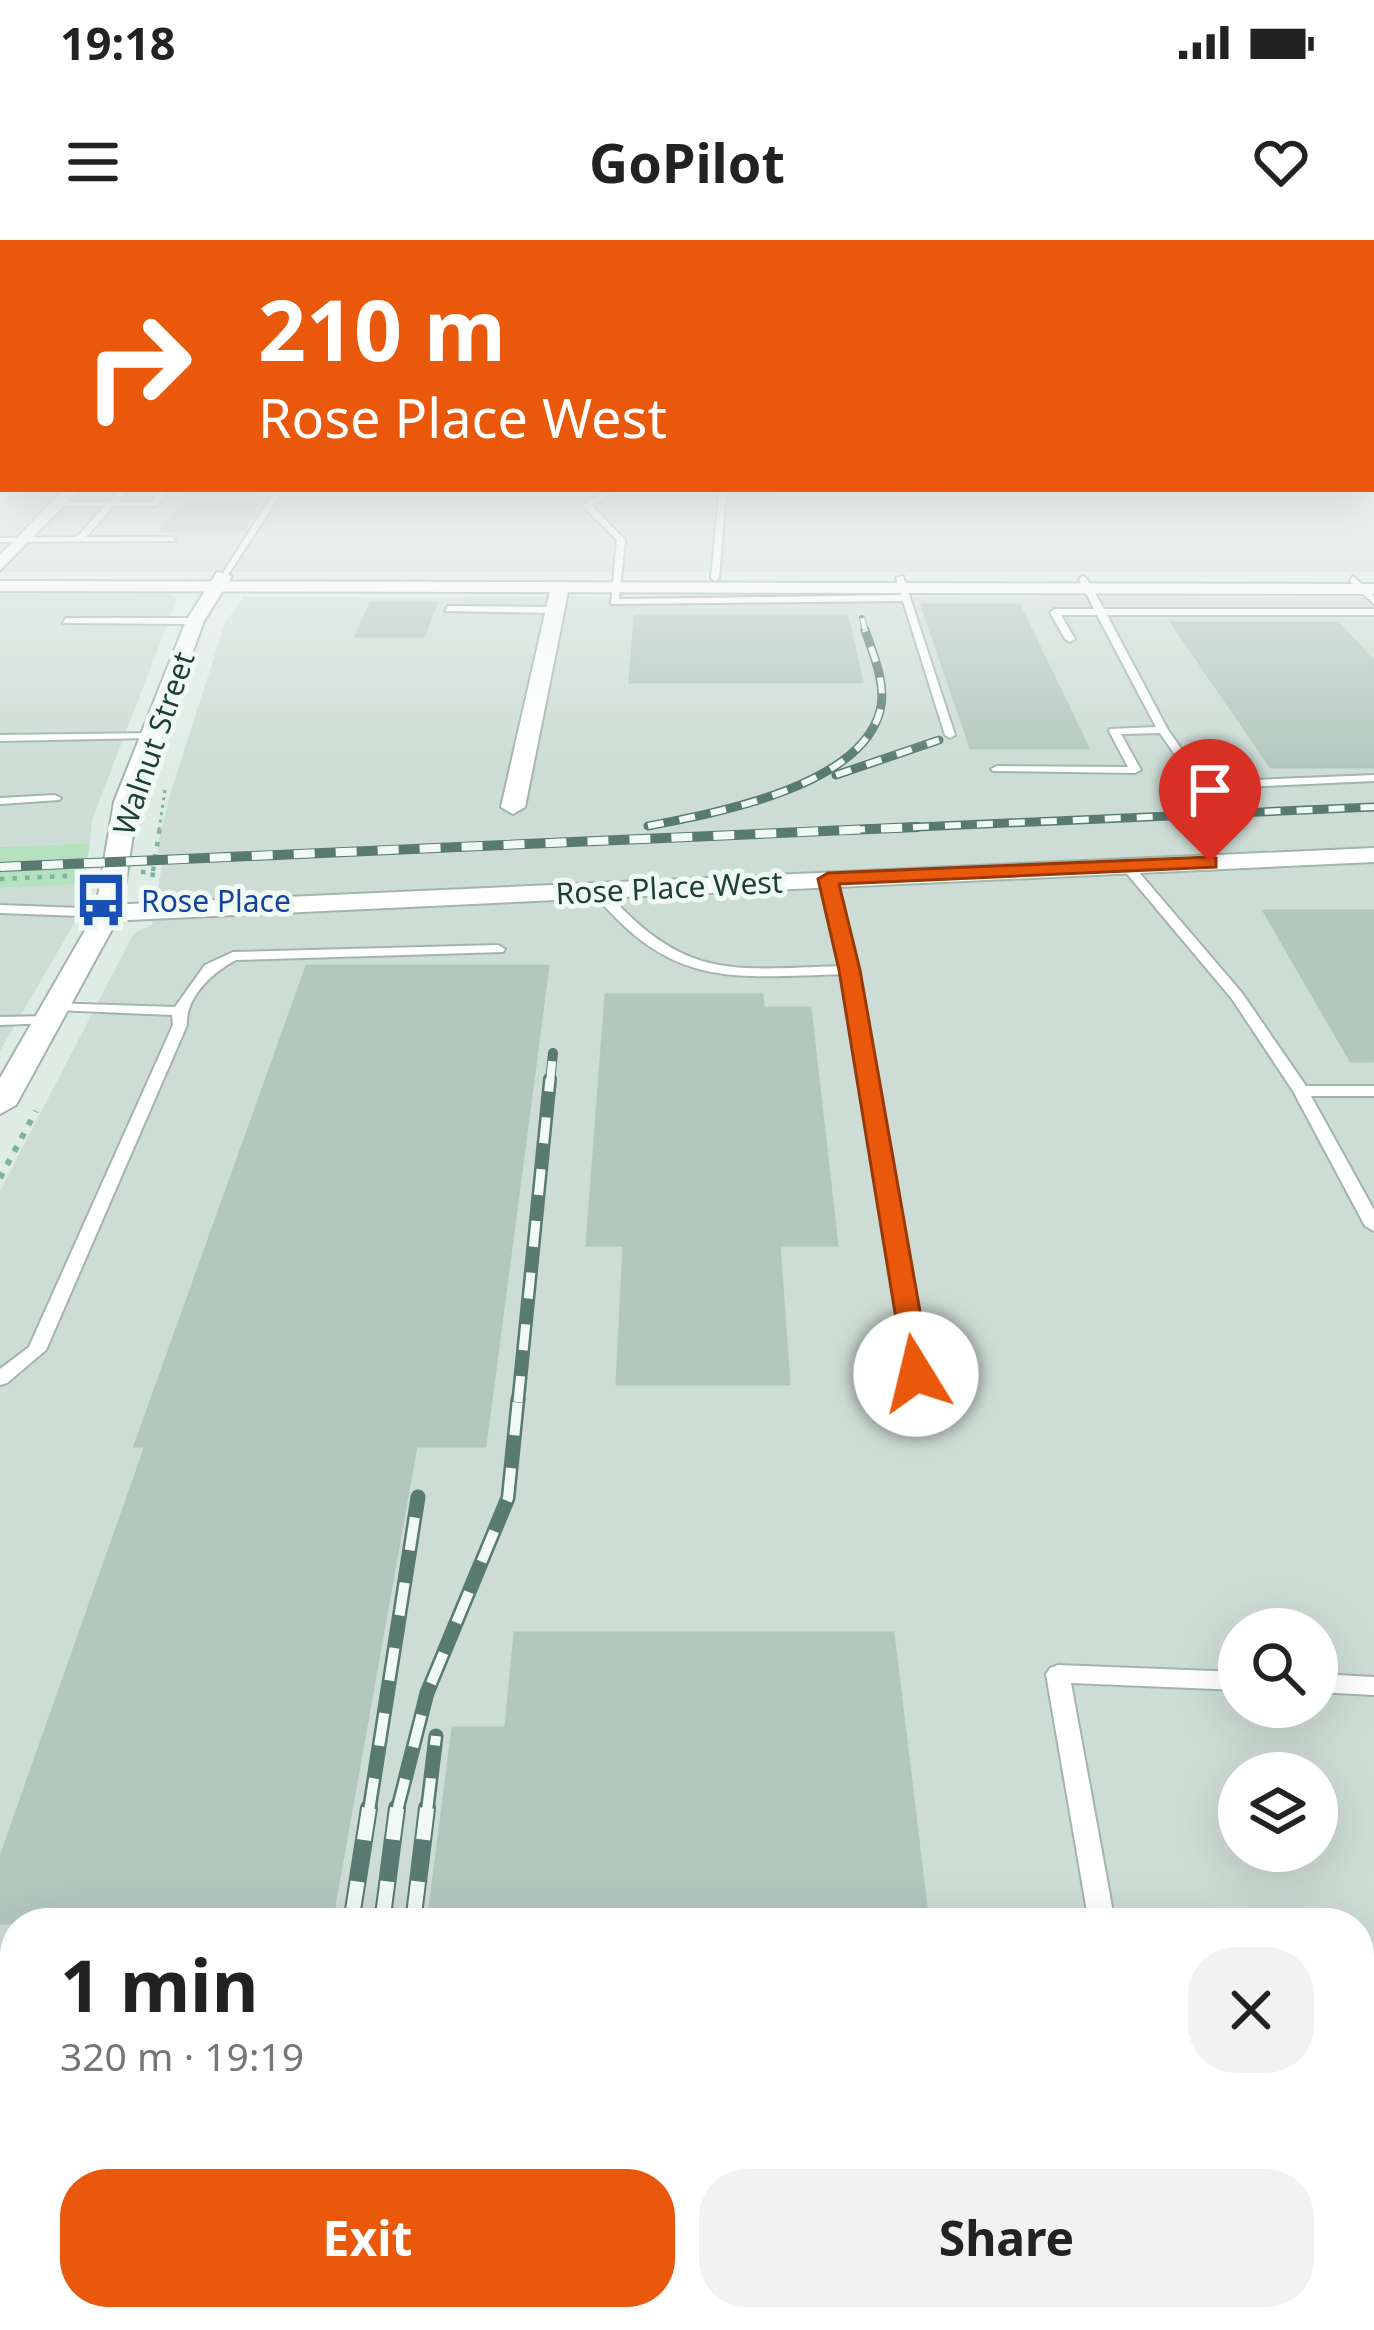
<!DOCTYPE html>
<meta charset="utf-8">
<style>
:root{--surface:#fff;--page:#f2f2f2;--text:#222;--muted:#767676;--accent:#ea580c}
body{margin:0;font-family:"Noto Sans",sans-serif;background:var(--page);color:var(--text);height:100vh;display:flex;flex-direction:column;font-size:45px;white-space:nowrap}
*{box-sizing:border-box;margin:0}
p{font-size:39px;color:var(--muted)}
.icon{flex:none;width:66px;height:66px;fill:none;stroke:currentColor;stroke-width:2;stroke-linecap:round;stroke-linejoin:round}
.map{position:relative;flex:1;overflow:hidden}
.drawer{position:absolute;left:0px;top:1668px;width:1374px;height:423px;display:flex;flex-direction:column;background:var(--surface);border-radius:48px 48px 0 0;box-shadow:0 12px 48px #0002}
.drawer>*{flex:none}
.hud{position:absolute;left:0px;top:0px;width:1374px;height:252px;box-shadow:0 12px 48px #0002;background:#ea580c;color:#fff;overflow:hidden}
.fabs{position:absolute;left:1218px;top:1368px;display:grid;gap:24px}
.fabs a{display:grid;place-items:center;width:120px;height:120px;border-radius:50%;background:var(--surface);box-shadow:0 12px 48px #0002;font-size:60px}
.pin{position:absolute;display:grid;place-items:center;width:102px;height:102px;color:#fff;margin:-123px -51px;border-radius:50% 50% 50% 0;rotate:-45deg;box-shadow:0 0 12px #0007}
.pin .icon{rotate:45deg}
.me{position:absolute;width:132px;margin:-66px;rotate:351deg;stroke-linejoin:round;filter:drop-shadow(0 0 9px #0008)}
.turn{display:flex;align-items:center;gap:42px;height:252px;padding:0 60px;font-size:54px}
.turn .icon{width:156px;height:156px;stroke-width:2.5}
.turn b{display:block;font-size:84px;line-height:102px}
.round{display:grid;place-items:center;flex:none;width:126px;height:126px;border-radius:48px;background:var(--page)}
.summary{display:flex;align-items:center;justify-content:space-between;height:204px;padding:0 60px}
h1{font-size:72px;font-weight:700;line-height:90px}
.cta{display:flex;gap:24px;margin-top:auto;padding:24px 60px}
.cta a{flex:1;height:138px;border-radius:48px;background:var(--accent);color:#fff;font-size:48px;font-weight:700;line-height:138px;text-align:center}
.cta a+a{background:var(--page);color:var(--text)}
.status{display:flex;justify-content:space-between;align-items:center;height:84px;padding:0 60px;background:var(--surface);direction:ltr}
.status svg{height:33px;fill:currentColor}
header{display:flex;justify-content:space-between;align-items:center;height:156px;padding:0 60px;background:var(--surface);font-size:54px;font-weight:700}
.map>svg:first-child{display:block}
</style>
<div class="status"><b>19:18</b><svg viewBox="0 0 49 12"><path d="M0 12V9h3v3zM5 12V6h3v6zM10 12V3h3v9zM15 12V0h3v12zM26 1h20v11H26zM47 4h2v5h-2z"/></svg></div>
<header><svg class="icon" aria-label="menu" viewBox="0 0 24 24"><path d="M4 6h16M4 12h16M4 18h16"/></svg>GoPilot<svg class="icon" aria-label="heart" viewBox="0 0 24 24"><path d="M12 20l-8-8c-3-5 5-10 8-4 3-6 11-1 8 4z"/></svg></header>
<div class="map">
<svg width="1374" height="2090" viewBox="0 0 1374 2090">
<rect width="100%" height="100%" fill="#dfece6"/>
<!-- built -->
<path fill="#cddcd5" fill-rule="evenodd" d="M0 236 3 249H1371L1374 236V332H0Z
M0 352H170L177 359 92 580 90 603 0 607Z
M243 357H1374V2090H0V951L134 693 152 685 163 619 158 618 159 599 170 555 225 383ZM1239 1389H1317V1467H1239ZM1239 1533H1317V1611H1239ZM15 1683H1359V2076H15Z
M84 644 79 675 0 811V648Z"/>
<!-- green -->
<path fill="#b5e1bf" d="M90 603 84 644 0 648V607Z"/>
<!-- building -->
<path fill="#b4c7bf" stroke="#b1c7bd" stroke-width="3" d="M193 249H252L255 274 246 276V288L236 291H160Z
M371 363H436L424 396H356Z
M922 365H1019L1088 508H971Z
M635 376H847L862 442H630Z
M1172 383H1338L1374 422V527H1271Z
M1264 671H1374V821H1351Z
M307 726H548L485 1206H416L331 1683H0V1619L146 1206H135Z
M606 755H762L763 768H810L837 1005H779L789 1144H617L624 1005H587Z
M515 1393H893L928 1683H428L453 1488H506Z"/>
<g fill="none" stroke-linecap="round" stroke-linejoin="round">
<defs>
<path id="service" d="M121 249H129L118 262H152L162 249H170L157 266H114L86 297H172L175 301 0 302V298L77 297 105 266H59L56 262H109Z
M276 249H284L226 338H220Z
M1052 249 726 253 719 338 715 341 711 338 719 254H611L591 265 625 300 619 359 901 355 896 338 903 336 955 495 950 498 945 495 903 361 611 364 617 300 582 265 609 250Z
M1083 336 1087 339 1104 369H1374V375H1107L1168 490 1205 542 1374 535V541L1202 549 1198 548 1160 493 1121 494 1141 530 1135 533 993 531 991 529 997 526 1128 527 1109 491 1110 489 1156 487 1097 375H1061L1075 399 1070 402 1065 399 1050 372 1055 369H1094L1079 339Z
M1353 336 1374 356V364L1350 341Z
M448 366 554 367 559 370 554 373 445 371Z
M66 378H195L200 381 195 384 63 383Z
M156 493V497L152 498 0 501V495Z
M55 555 61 558 59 560 0 564V558Z
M1123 623H1131L1242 753 1306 846H1374V856H1311L1374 970V991L1365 986 1293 851 1232 759 1123 629Z
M824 636 834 639 857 730 926 1134 916 1140 906 1134 844 734C728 738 670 748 591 650L602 647C684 740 726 730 842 726L822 639Z
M0 665 108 669 115 673 108 677 0 673Z
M498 705 505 709 503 712 236 720C213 732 185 757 187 785L46 1110 7 1143 0 1145V1129L29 1107 173 785 172 775 55 770 48 766 50 763 175 767 205 725 233 712Z
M48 776 53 777V783L0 785V777Z
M1058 1425 1239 1432V1450L1071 1443 1115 1683H1089L1046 1434 1050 1428Z
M1317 1434 1374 1437V1455L1317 1452Z
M1374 1854V1882L1359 1883V1855Z"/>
<path id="minor" d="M65 249H81L0 330V315Z
M560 342 569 347 525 567 513 574 501 567 551 347Z
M1374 608V622L108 681 95 673 108 665Z"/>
<path id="tertiary" d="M217 332 232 336 204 381 138 562 121 673 16 865 0 874V838L95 673 114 562 186 381Z"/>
<path id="secondary" d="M0 341 1374 344V354L0 351Z"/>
</defs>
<!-- service casing -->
<use href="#service" stroke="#a1b5ad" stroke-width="4"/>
<!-- minor casing -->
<use href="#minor" stroke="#a1b5ad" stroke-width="4"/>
<!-- tertiary casing -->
<use href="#tertiary" stroke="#a1b5ad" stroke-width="4"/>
<!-- secondary casing -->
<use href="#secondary" stroke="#9cbaae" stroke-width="4"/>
<!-- path-far2 -->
<path stroke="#7cb4a0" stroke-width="3" stroke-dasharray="3 4.5" stroke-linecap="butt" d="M159 590 165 550"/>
<!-- path-far1 -->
<path stroke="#7cb4a0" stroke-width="4.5" stroke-dasharray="4.5 8" stroke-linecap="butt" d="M153 631 160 587
M141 632H153L151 649
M0 639 86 635"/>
<!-- path -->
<path stroke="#7cb4a0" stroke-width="6" stroke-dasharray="6 9" stroke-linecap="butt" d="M0 938 36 871"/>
<!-- service -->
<use href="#service" fill="#fff" fill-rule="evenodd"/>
<!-- minor -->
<use href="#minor" fill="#fff" fill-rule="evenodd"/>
<!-- tertiary -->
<use href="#tertiary" fill="#fff" fill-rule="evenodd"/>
<!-- secondary -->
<use href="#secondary" fill="#fff" fill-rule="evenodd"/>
<defs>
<path id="rail-far5" d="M862 378 866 393"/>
<path id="rail-far4" d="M836 535 939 500
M648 586C715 573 860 547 880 471 887 445 873 414 865 390
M849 590 1374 567"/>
<path id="rail-far3" d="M0 627 917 587
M550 842 553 813"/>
<path id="rail-far2" d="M518 1162 550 839"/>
<path id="rail-far1" d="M369 1571 418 1257
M397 1571 427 1453 508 1258 518 1159
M427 1571 436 1496"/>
<path id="rail" d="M351 1683 369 1568
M382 1683 397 1568
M413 1683 427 1568
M286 2090 288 2076
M324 2090 326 2076
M364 2090 365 2076"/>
</defs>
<!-- rail-far5 casing -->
<use href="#rail-far5" stroke="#587a70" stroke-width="6"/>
<!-- rail-far4 casing -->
<use href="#rail-far4" stroke="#587a70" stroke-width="9"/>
<!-- rail-far3 casing -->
<use href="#rail-far3" stroke="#587a70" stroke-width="10"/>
<!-- rail-far2 casing -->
<use href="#rail-far2" stroke="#587a70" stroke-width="14"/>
<!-- rail-far1 casing -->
<use href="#rail-far1" stroke="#587a70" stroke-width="15"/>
<!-- rail casing -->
<use href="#rail" stroke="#587a70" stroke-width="18"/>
<!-- rail-far5 -->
<use href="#rail-far5" stroke="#f0f9f4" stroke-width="4.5" stroke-dasharray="12" stroke-linecap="butt"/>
<!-- rail-far4 -->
<use href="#rail-far4" stroke="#f0f9f4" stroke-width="6" stroke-dasharray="16" stroke-linecap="butt"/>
<!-- rail-far3 -->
<use href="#rail-far3" stroke="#f0f9f4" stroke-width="8" stroke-dasharray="21" stroke-linecap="butt"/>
<!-- rail-far2 -->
<use href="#rail-far2" stroke="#f0f9f4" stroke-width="9" stroke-dasharray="26" stroke-linecap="butt"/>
<!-- rail-far1 -->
<use href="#rail-far1" stroke="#f0f9f4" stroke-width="10" stroke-dasharray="33" stroke-linecap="butt"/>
<!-- rail -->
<use href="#rail" stroke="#f0f9f4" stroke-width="14" stroke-dasharray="42" stroke-linecap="butt"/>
</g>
<!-- sky -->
<linearGradient id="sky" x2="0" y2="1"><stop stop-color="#7ebfe2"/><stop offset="0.45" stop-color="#f1f6f4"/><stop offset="1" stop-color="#f1f6f4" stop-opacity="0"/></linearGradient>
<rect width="1374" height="529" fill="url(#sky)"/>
<!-- route -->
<path fill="#ea580c" stroke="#983908" stroke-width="3" d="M1210 617 1216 618V627L839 644 860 730 931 1134 926 1140H906L839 730 818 639 828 633Z"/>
<!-- icons -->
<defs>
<symbol id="bus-bare" viewBox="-9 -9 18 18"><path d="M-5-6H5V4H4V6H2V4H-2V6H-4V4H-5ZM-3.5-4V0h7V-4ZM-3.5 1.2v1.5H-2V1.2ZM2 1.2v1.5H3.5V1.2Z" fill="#1a4fb4" stroke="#f0f9f4" stroke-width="2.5" paint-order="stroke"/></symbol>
</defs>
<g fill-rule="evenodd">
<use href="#bus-bare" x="63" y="622" width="76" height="76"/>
</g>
<g text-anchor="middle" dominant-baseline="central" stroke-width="10" stroke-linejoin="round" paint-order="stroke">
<!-- far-street labels -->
<g font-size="30" fill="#1e3f34" stroke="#f0f9f4">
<text transform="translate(153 503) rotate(-71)">Walnut Street</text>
<text transform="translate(669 647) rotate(-3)">Rose Place West</text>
</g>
<!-- far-transit labels -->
<g font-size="30" fill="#164399" stroke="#f0f9f4" text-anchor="start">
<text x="141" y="660">Rose Place</text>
</g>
</g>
</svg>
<div class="fabs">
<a><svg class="icon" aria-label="search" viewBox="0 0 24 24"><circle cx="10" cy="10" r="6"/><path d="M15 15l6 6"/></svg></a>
<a><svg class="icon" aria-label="layers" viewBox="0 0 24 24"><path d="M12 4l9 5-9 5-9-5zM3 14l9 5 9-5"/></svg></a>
</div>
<div class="pin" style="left:1210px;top:622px;background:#d93025"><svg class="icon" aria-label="arrive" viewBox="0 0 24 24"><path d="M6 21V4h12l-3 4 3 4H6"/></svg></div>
<svg class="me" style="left:916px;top:1134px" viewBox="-20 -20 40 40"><circle r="19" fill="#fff"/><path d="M0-13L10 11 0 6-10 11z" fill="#ea580c"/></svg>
<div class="hud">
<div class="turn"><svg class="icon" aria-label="right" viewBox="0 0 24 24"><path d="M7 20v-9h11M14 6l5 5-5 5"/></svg><div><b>210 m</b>Rose Place West</div></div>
</div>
<section class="drawer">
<div class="summary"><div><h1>1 min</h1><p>320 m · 19:19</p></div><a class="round"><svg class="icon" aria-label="close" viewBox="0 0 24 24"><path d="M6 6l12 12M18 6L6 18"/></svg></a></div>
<div class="cta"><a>Exit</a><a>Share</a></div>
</section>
</div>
